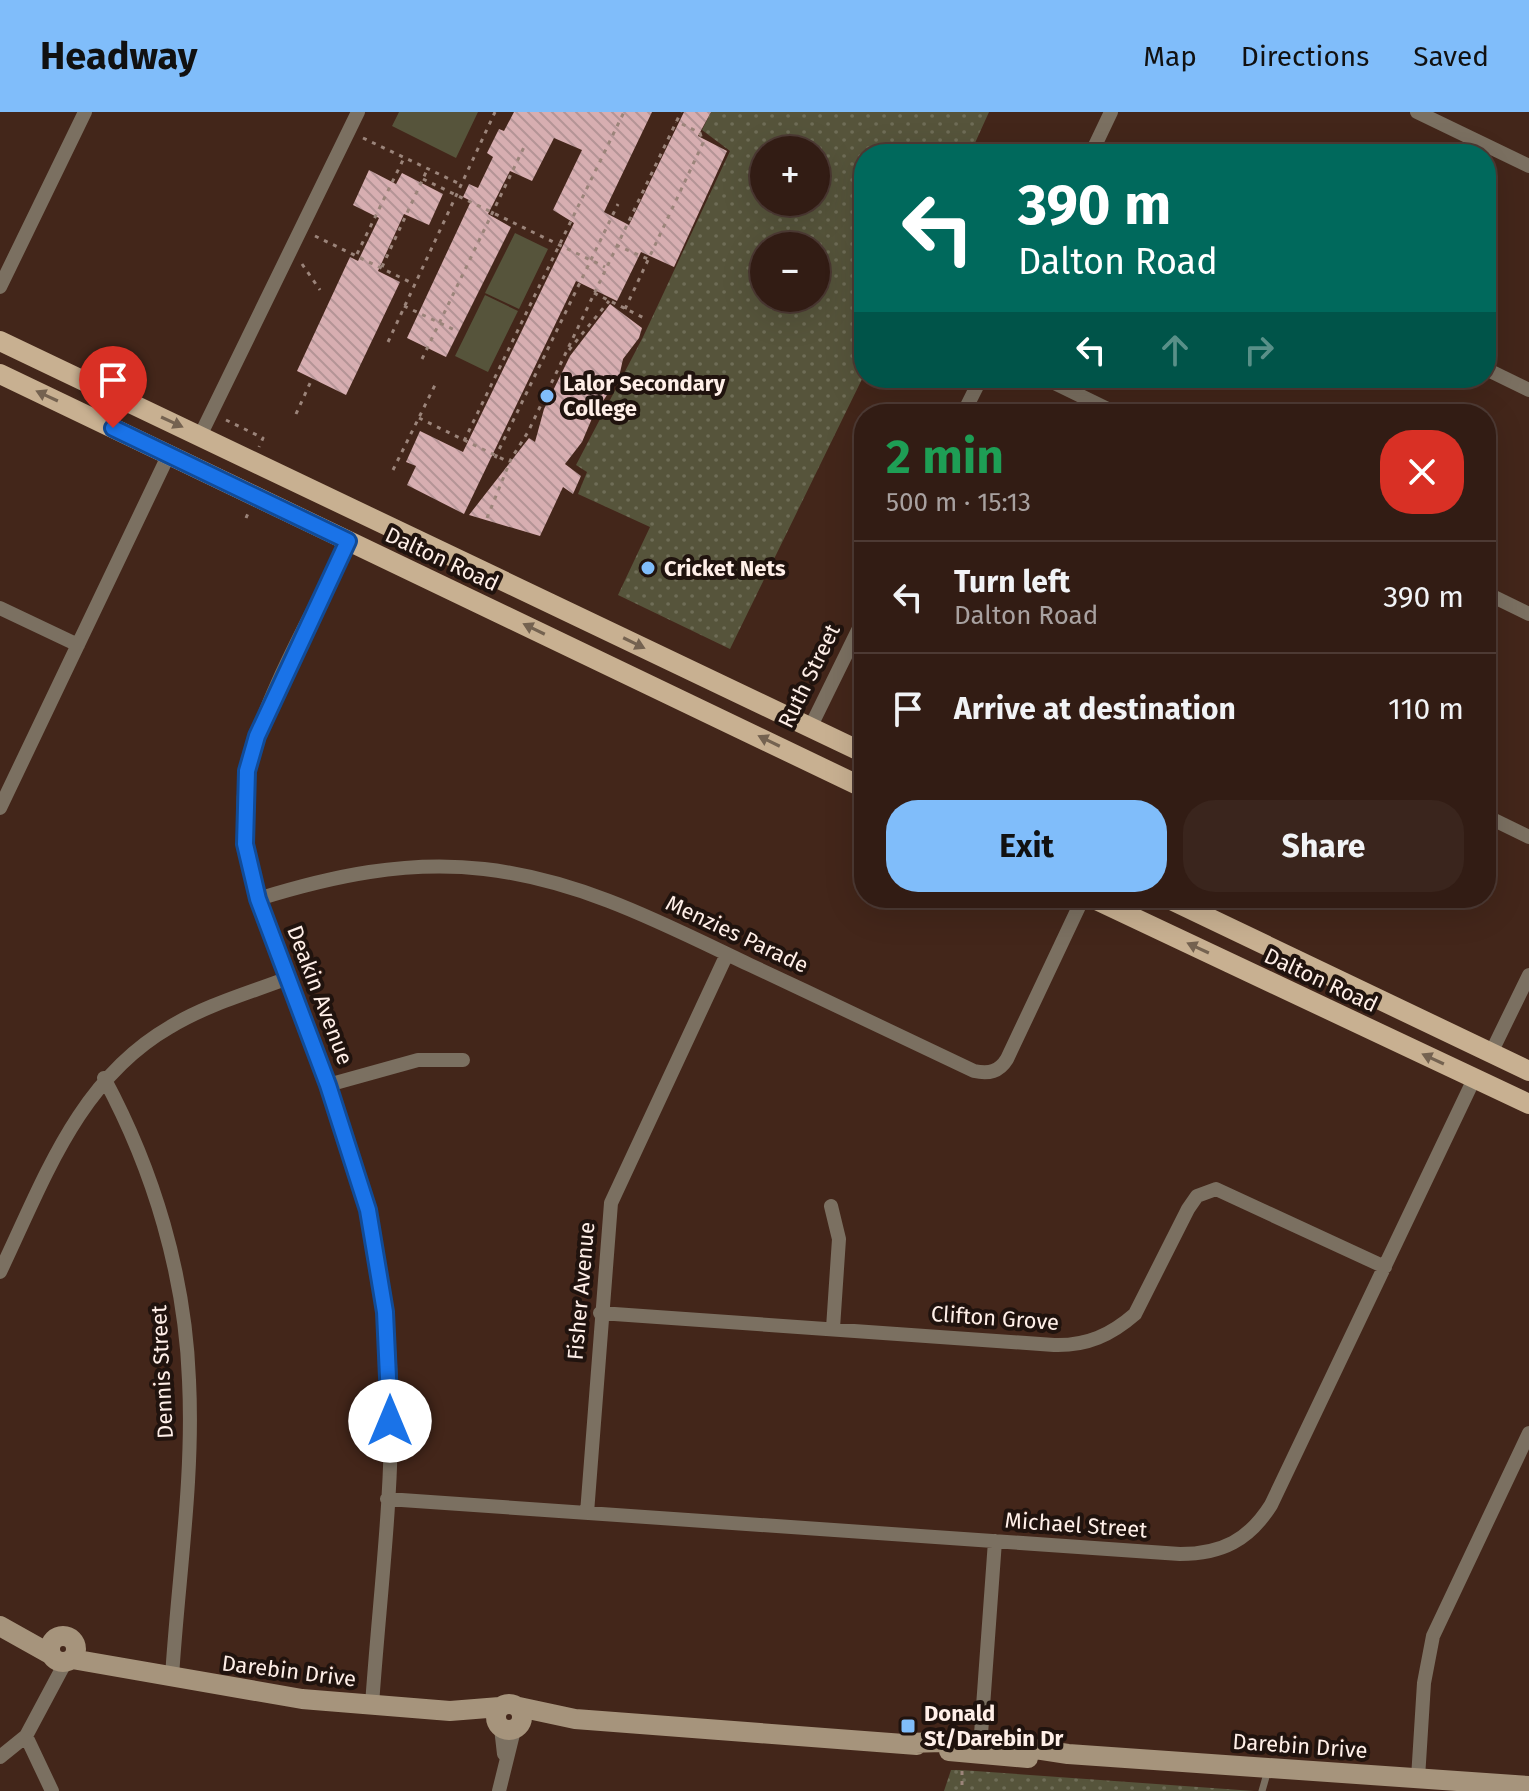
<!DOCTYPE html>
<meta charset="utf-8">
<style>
:root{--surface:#321c14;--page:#3a251d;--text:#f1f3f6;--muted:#a8a1a0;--line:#4d3a34;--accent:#80bdfa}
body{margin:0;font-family:"Fira Sans",sans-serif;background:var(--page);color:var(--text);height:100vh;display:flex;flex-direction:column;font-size:30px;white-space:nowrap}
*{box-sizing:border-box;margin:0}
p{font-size:26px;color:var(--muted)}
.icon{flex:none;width:44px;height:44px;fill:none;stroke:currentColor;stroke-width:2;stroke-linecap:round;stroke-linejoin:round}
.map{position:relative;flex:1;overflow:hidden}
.details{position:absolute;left:854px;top:292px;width:642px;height:504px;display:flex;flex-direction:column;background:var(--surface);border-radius:32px;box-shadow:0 8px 32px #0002,0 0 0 2px var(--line)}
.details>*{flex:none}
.banner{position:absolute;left:854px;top:32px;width:642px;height:244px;border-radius:32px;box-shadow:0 8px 32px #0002,0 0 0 2px var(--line);background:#00695c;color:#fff;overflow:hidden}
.tools{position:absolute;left:750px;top:24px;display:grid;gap:16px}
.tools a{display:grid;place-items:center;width:80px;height:80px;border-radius:50%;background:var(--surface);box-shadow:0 8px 32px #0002,0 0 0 2px var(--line);font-size:40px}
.pin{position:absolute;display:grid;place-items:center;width:68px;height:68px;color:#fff;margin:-82px -34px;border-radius:50% 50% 50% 0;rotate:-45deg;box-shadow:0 0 8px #0007}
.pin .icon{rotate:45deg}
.me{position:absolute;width:88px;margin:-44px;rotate:0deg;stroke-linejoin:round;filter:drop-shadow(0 0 6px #0008)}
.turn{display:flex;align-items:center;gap:28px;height:168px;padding:0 32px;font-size:36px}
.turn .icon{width:104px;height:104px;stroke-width:2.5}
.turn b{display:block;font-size:56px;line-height:68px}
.lanes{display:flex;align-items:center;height:76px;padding:0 32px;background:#0003;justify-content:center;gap:40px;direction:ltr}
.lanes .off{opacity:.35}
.round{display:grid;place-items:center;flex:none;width:84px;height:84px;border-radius:32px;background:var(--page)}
.headline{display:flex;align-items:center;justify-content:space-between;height:136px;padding:0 32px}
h1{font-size:48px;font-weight:700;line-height:60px;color:#1e9e55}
.button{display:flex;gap:16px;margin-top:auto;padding:16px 32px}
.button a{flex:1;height:92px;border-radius:32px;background:var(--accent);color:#111;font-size:32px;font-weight:700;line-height:92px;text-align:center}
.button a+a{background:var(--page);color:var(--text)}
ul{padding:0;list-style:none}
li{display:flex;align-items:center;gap:24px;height:112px;padding:0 32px;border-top:2px solid var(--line)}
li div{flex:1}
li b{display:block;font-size:30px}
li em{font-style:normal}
header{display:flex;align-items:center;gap:48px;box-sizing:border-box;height:112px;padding:0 40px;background:var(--accent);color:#111}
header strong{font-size:38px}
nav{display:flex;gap:44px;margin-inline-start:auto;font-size:28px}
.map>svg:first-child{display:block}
</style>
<header>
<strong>Headway</strong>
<nav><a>Map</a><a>Directions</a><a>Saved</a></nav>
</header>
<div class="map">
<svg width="1529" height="1679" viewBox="0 0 1529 1679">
<defs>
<pattern id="grass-dots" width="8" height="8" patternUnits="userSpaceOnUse" patternTransform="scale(2)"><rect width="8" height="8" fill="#56543b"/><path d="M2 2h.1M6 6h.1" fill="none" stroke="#6f6d57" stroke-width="1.8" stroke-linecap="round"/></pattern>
<pattern id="building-back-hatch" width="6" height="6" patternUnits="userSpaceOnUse" patternTransform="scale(2)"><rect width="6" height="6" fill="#d7aeb1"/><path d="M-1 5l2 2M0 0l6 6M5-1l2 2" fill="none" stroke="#b49496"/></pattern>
</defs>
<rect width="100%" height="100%" fill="#43261a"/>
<!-- grass -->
<path fill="url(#grass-dots)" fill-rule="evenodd" d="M711 0H989L970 42H864V263L730 537 618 483 650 415 578 382 587 360 576 353 643 225 730 39 702 18ZM764 38H816V90H764ZM764 134H816V186H764Z
M951 1658H961L1254 1679H944Z"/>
<!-- garden -->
<path fill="#56543b" d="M399 0H478L456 46 392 14Z
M515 121 548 137 519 197 485 181Z
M485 183 518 199 488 260 455 244Z"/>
<!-- building -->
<path fill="url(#building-back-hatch)" d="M514 0H652L604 100 629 113 684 0H711L698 24 727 39 674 155 641 140 617 189 576 169 464 402 407 373 416 354 406 350 420 319 463 340 574 111 553 98 582 38 554 26 532 69 510 59 488 102 511 115 446 245 407 226 471 89 463 85 469 72 478 76 493 45 487 41 499 17 504 19Z
M369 58 396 72 402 61 443 82 429 113 404 102 378 159 400 170 346 283 297 259 350 145 358 149 379 106 353 93Z
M610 192 642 216 639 226 623 247 619 265 593 304 582 330 565 352 581 364 573 382 563 375 540 424 469 403 529 326 535 330 544 297 570 244Z"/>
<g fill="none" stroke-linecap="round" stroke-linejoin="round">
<!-- path -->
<path stroke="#9b847a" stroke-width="3" stroke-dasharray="4 6" stroke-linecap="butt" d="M363 26 460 72
M423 67 605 155
M315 124 412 171
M616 133 648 147
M357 142 404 46
M302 152 320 178
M382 155 427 58
M594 181 644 206
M404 194 457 219
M625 197 703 31 700 21 676 9
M388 230 495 0
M569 238 609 189
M422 247 525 33
M296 302 311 269
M419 306 509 350
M226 308 263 326 259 335
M464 329 624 0
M495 346 618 92
M393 358 436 271
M246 406 249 399
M487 406 511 347 528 320 681 0
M962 1659V1679"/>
<!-- lane -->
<path stroke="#7b7061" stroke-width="7" d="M1262 1679 1268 1658"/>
<!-- street -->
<path stroke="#7b7061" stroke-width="14" d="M1417 0 1529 54
M1091 42 1111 0
M0 175 85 0
M1486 257 1529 278
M1044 266 1118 302
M963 302 981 266
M200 324 358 0
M348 429C316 495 262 588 247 658 240 693 244 728 251 762L355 1052C376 1126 390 1203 391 1281 393 1385 379 1490 372 1593
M1486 481 1529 502
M0 496 78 533
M810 616 864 506
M0 696 169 342
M1486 704 1529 725
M258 787C332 764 406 748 484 757 581 768 664 812 750 853 825 888 900 924 974 959 989 962 999 960 1007 947L1083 786
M1491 941 1529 863
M104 966C154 1059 185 1163 189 1268 194 1367 178 1467 172 1565
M328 973 418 948H463
M831 1094 839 1127 833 1216
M0 1160C44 1068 78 968 170 915 206 893 249 881 288 866
M600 1201 1054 1233C1087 1234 1111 1223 1135 1202L1188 1097 1197 1084 1216 1077 1385 1155
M387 1387 1180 1442C1222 1442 1249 1428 1271 1393L1474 967
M587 1401 611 1091 727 842
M501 1616 504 1642
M26 1624 52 1679
M980 1636 995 1429
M0 1645 26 1624 65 1551
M1418 1666 1424 1571 1433 1524 1529 1321
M499 1679 514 1618"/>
<!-- secondary -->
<path stroke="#a6947c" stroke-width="20" d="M0 1514 50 1542
M50 1537a13 13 0 1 1 26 0a13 13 0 1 1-26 0Z
M72 1547 302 1587 450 1599 500 1595
M496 1605a13 13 0 1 1 26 0a13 13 0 1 1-26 0Z
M519 1595 575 1607 917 1633
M906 1631 981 1629 1068 1642 1529 1674
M949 1639 1028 1646"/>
<!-- primary -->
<path stroke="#c8b091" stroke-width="20" d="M0 229 864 641
M0 262 864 676
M1092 786 1529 992
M1167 786 1529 959"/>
</g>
<!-- one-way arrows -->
<defs><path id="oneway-solid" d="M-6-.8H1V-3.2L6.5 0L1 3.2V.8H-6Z" transform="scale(2)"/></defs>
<g fill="#746250">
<use href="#oneway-solid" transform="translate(47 284) rotate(-155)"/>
<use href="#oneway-solid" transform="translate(172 310) rotate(25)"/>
<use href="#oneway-solid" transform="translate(534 517) rotate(-154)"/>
<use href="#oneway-solid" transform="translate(634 531) rotate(26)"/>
<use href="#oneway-solid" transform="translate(769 629) rotate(-154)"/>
<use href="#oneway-solid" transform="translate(1198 836) rotate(-155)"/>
<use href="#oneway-solid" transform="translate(1433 947) rotate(-155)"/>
</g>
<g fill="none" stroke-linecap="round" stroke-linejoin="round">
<defs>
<path id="route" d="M113 316 348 429 257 624 247 659 245 732 258 787 328 973 368 1098 385 1200 390 1309"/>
</defs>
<!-- route casing -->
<use href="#route" stroke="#114b97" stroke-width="20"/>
<!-- route -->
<use href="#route" stroke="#1a73e8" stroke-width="14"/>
</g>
<!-- markers -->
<g fill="#80bdfa" stroke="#20130e" stroke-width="3">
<circle cx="547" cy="284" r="8"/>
<circle cx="648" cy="456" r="8"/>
<rect x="900" y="1606" width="16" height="16" rx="4"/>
</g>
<g text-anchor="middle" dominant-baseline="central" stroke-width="8" stroke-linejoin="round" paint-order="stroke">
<!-- poi labels -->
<g font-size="22" font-weight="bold" fill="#ffefe8" stroke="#20130e" text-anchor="start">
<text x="563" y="271">Lalor Secondary<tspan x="563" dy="25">College</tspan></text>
<text x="664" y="456">Cricket Nets</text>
<text x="924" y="1601">Donald<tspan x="924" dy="25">St/Darebin Dr</tspan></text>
</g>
<!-- street labels -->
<g font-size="22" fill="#ffefe8" stroke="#20130e">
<text transform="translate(442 447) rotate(25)">Dalton Road</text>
<text transform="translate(809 564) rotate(-64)">Ruth Street</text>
<text transform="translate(737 822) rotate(25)">Menzies Parade</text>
<text transform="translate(1321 868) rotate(25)">Dalton Road</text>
<text transform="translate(320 883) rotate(69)">Deakin Avenue</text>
<text transform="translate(581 1179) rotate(-85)">Fisher Avenue</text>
<text transform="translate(995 1206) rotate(4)">Clifton Grove</text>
<text transform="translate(162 1260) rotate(-93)">Dennis Street</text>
<text transform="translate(1076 1413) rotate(4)">Michael Street</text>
<text transform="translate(289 1559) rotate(7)">Darebin Drive</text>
<text transform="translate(1300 1634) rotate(4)">Darebin Drive</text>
</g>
</g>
</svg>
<div class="tools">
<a>+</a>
<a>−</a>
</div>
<div class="pin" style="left:113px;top:316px;background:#d93025"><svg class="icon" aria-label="arrive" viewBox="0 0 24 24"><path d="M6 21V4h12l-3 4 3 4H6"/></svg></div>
<svg class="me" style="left:390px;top:1309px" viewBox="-20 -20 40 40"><circle r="19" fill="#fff"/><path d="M0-13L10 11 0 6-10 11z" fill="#1a73e8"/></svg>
<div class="banner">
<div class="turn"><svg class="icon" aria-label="left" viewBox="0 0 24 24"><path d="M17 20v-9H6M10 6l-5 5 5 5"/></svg><div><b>390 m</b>Dalton Road</div></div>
<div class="lanes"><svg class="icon" aria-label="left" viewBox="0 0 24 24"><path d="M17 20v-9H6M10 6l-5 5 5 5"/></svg><svg class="icon off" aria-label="ahead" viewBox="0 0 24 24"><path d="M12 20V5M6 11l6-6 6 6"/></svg><svg class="icon off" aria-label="right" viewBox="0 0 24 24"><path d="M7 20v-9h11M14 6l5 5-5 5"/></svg></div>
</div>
<section class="details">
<div class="headline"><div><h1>2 min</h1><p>500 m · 15:13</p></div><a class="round" style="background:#d93025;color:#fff"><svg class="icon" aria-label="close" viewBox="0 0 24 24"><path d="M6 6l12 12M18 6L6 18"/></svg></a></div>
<ul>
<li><svg class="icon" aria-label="left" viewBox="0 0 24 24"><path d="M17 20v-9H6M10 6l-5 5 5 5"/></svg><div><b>Turn left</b><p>Dalton Road</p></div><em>390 m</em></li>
<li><svg class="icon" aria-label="arrive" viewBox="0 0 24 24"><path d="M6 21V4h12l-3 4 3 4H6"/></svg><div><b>Arrive at destination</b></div><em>110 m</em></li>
</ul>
<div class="button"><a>Exit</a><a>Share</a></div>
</section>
</div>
